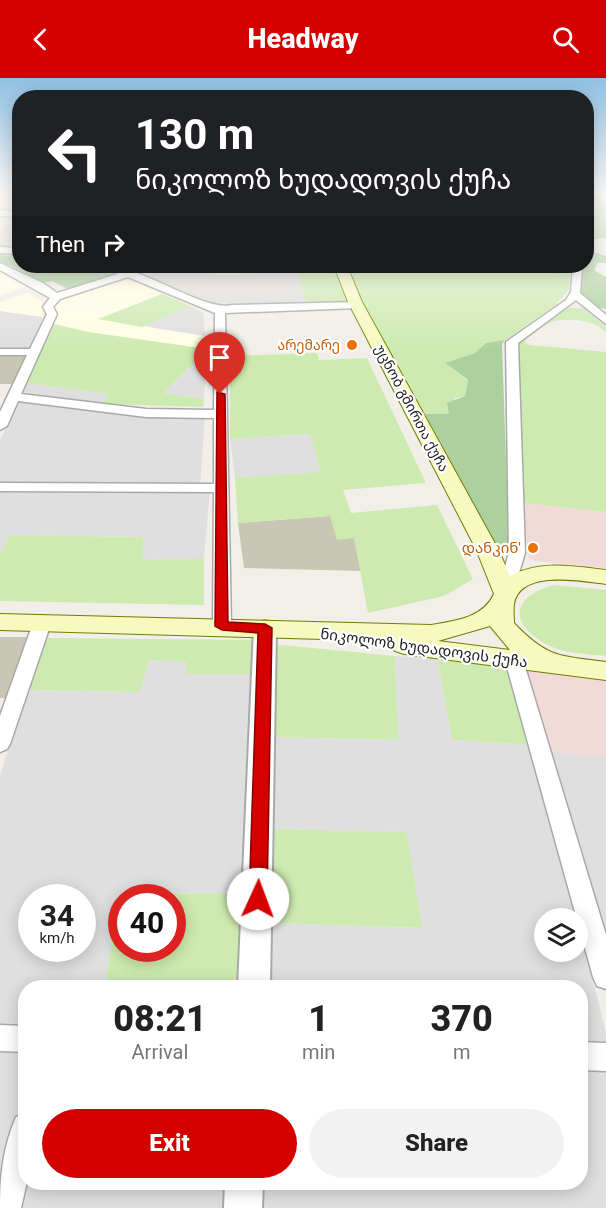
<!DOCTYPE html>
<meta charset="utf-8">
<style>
:root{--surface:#fff;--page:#f2f2f2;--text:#222;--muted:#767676;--accent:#d40000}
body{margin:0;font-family:Roboto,"Noto Sans Georgian",sans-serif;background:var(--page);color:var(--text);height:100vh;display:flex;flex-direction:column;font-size:22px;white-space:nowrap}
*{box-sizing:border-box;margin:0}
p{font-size:20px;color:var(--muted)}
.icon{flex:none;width:33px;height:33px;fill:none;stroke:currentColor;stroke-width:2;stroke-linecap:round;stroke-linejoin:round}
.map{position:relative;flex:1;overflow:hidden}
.drawer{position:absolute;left:18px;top:902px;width:570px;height:210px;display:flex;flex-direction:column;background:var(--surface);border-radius:24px;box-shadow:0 3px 15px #0003}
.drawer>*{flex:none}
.hud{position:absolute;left:12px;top:12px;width:582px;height:183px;border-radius:24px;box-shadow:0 3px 15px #0003;background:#202124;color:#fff;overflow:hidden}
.fabs{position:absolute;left:534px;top:830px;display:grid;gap:12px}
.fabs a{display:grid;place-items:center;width:54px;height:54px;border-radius:50%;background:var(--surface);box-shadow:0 3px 15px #0003;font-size:30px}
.speed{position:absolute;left:18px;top:806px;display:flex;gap:12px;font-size:30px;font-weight:700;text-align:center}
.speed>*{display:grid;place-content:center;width:78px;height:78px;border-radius:50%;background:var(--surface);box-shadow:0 3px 15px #0003;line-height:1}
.speed small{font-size:15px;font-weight:400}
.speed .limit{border:9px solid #d22;background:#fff;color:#111}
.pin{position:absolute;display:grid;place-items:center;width:51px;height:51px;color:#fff;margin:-62px -26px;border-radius:50% 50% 50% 0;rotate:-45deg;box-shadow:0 0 6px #0007}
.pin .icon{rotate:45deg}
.me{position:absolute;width:66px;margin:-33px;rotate:2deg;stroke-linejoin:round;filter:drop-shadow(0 0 4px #0008)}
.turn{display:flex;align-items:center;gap:21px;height:126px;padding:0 24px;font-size:27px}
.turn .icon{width:78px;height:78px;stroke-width:2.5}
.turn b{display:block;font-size:42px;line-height:51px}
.then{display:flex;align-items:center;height:57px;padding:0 24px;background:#0003;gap:12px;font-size:22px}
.eta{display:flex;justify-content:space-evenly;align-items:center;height:102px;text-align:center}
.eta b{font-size:36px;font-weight:800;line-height:42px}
.primary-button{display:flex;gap:12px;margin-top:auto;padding:12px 24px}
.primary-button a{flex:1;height:69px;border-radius:36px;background:var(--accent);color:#fff;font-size:24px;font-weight:800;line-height:69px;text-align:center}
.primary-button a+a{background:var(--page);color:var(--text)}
header{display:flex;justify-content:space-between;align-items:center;height:78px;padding:0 24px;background:var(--accent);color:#fff;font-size:27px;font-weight:800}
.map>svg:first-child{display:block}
</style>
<header><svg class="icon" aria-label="back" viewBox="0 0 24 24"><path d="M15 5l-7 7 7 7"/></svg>Headway<svg class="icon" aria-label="search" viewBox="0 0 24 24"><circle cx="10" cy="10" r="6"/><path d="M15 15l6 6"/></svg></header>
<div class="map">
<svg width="606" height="1130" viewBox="0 0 606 1130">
<rect width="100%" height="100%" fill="#f2efe9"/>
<!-- residential -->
<path fill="#e0dfdf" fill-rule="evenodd" d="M12 145 19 146 16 153 19 154V171L0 170V152Z
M143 188H194L217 197 298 193 306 227 213 228 139 197 155 191Z
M190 228 203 235 205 258 142 249Z
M0 233 43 239 30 272H0Z
M207 271 204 321 164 315Z
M25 305 109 316 102 326 21 314Z
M20 321 205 338 200 407 0 406V362Z
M311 356 321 395 235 400 230 361Z
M0 412H210L204 480 143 482 142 459 9 457 0 476Z
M395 578 437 580 452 662 530 667 577 840H544V873H578V843L606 954V965H581L580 909H270L269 845 421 850 407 754 274 751 272 659 397 662Z
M149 582 187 584 185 596H255L248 815 119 816 105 909H26L25 947 0 946V698L26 612 140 614ZM32 819H82V870H32Z
M549 673 606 679V865Z
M0 974 25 975V1007L0 1117Z
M581 989 606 990V1130H257L258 1104H580Z
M26 1104H230L228 1130H16Z"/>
<!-- commercial -->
<path fill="#f2dad9" d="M524 425 606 434V490L535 483 528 479Z
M522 588 606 598V679L549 673Z"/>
<!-- education -->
<path fill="#ffffe5" d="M5 192 36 206 0 217V194Z
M124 200 162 216 99 241 205 258 207 271 88 254 54 246 52 228 57 222Z
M28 215 41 222 43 239 0 233V224Z"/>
<!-- construction -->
<path fill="#c7c7b4" d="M0 275H26L30 278 17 306H0Z
M330 438 354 460 361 493 244 490 238 445Z
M0 559H31L8 620H0Z"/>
<!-- farmland -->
<path fill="#eef0d5" d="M194 188H247L246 194 241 195V197H217Z"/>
<!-- grass -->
<path fill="#cdebb0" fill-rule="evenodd" d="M247 188H336L351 225 306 227 298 193 246 194Z
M347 188H570L569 212 554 228 505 262 487 265 475 275 445 285 468 303 465 318 455 320 450 336H425L351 203Z
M162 216 190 228 142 249 98 241Z
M568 230H583L606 249V255C598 242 565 239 552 244 543 247 532 257 524 263L528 267 606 274V434L524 425 517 267Z
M54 246 88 254 207 271 164 315 204 321 203 329 102 326 109 316 25 305Z
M317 275 319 282 367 280 426 405 343 412 351 435 437 427 473 501 444 518 368 535 354 460 337 462 330 438 238 445 235 400 321 394 310 356 230 361V278Z
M9 457 143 459V482L204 480V527L0 523V476Z
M554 507 606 512V578C588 576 567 576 550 568 509 548 509 519 554 507Z
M46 560 258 562 255 596H185L187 584 149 582 140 614 26 612Z
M271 566 395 578 398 662 272 659Z
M437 580 509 587 530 667 452 662Z
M274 751 407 754 422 850 269 845Z
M248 815 246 909H105L119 816ZM122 819H172V870H122Z"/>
<!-- forest -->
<path fill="#add19e" d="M589 114H606V119L602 122 606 125V160L587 162Z
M587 172 606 178V185H597L594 192 606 199V231L595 229 580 216 582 188H586Z
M13 175H19L20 188H99L121 195 68 211 52 203 43 205 13 188 0 185V177L9 178Z
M505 262 502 266 509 469V473L505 475 494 468 425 336H449L447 325 465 318 468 302 445 285 475 275 486 265Z"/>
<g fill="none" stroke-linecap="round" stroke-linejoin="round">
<defs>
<path id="minor" d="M0 132 20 134V139L0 138Z
M0 169 20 170V176L0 175Z
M0 185 43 205 57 215 118 196 99 188C138 184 202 234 232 227L357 224 362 227 357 230 225 235 231 548 228 552 222 554 213 548 214 414 0 413V405L214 406V340L146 339 18 323 7 348 0 352V334L27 277H0V271H30L47 236 43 229 50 220 0 192ZM128 199 215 235 214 332 146 331 21 316 57 236 53 229 60 221Z
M573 188H582L580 215 606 237V246L576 222 518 265 525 475 513 515 505 520 497 515 509 475 506 264 566 222 571 214Z
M42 539 51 545 10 666 7 671 0 674V638L33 545Z
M514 576 520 577 523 582 606 857V911L597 908 593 899 505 582 508 577Z
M0 947 26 948V974L0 973Z
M580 964 606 965V993L580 992Z
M26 1035 27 1104 21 1130H0C0 1098 3 1069 16 1039Z"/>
<path id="tertiary" d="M265 543 273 545 276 550 270 909H238L254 550 257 545Z
M225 1104H263L262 1130H224Z"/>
<path id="secondary" d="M334 188H347L362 224 498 471 510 498C539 482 574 488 606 492V506C582 503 520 491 514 526 513 532 514 539 514 545 547 580 560 578 606 584V602L404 576 395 573 391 567 394 563 0 552V536L431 547C455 543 483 540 494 516L476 471 348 224ZM490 548 510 572 438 563Z"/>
</defs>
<!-- minor casing -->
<use href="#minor" stroke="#a9a9a9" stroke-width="3"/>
<!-- tertiary casing -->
<use href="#tertiary" stroke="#a9a9a9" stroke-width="4"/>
<!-- secondary casing -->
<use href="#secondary" stroke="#707d05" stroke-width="2"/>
<!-- minor -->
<use href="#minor" fill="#fff" fill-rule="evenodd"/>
<!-- tertiary -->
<use href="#tertiary" fill="#fff" fill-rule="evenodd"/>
<!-- secondary -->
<use href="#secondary" fill="#f7fabf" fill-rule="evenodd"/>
</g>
<!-- sky -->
<linearGradient id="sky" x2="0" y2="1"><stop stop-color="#8fc0e4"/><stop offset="0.42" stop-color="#f9f8f5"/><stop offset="1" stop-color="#f9f8f5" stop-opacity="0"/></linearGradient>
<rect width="606" height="272" fill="url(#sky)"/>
<!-- route -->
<path fill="#d40000" stroke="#8a0000" stroke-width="1.5" d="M217 314 225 316 228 544 265 546 272 550 267 821 264 827 258 829 251 827 249 821 258 555 222 552 215 548Z"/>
<!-- markers -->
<g fill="#e8710a" stroke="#fff" stroke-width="2">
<circle cx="352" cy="267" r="6"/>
<circle cx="533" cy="470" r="6"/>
</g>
<g text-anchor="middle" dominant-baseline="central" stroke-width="4.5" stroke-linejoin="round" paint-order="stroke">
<!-- far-food labels -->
<g font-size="14" fill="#c56008" stroke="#fff" text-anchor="end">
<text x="340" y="267">არემარე</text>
</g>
<!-- far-street labels -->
<g font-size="14" fill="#222" stroke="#fff">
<text transform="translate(412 330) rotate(62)">უცნობ გმირთა ქუჩა</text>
</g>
<!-- food labels -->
<g font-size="15" fill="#c56008" stroke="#fff" text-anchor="end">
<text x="521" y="470">დანკინ'</text>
</g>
<!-- street labels -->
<g font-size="15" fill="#222" stroke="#fff">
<text transform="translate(424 570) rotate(8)">ნიკოლოზ ხუდადოვის ქუჩა</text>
</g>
</g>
</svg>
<div class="fabs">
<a><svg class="icon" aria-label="layers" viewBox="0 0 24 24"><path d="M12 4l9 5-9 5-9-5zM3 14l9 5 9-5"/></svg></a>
</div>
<div class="speed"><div>34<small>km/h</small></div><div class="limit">40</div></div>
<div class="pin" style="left:220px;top:316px;background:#d93025"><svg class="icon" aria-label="arrive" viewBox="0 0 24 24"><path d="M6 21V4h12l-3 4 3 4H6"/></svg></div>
<svg class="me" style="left:258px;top:821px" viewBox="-20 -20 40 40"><circle r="19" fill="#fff"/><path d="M0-13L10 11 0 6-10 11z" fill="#d40000"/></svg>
<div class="hud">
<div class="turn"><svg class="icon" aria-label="left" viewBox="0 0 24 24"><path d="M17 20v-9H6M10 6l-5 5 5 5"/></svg><div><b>130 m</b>ნიკოლოზ ხუდადოვის ქუჩა</div></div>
<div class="then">Then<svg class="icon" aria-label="right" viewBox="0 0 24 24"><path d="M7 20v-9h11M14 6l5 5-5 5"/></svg></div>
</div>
<section class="drawer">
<div class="eta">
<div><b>08:21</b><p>Arrival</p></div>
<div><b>1</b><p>min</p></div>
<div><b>370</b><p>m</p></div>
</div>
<div class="primary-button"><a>Exit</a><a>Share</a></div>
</section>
</div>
